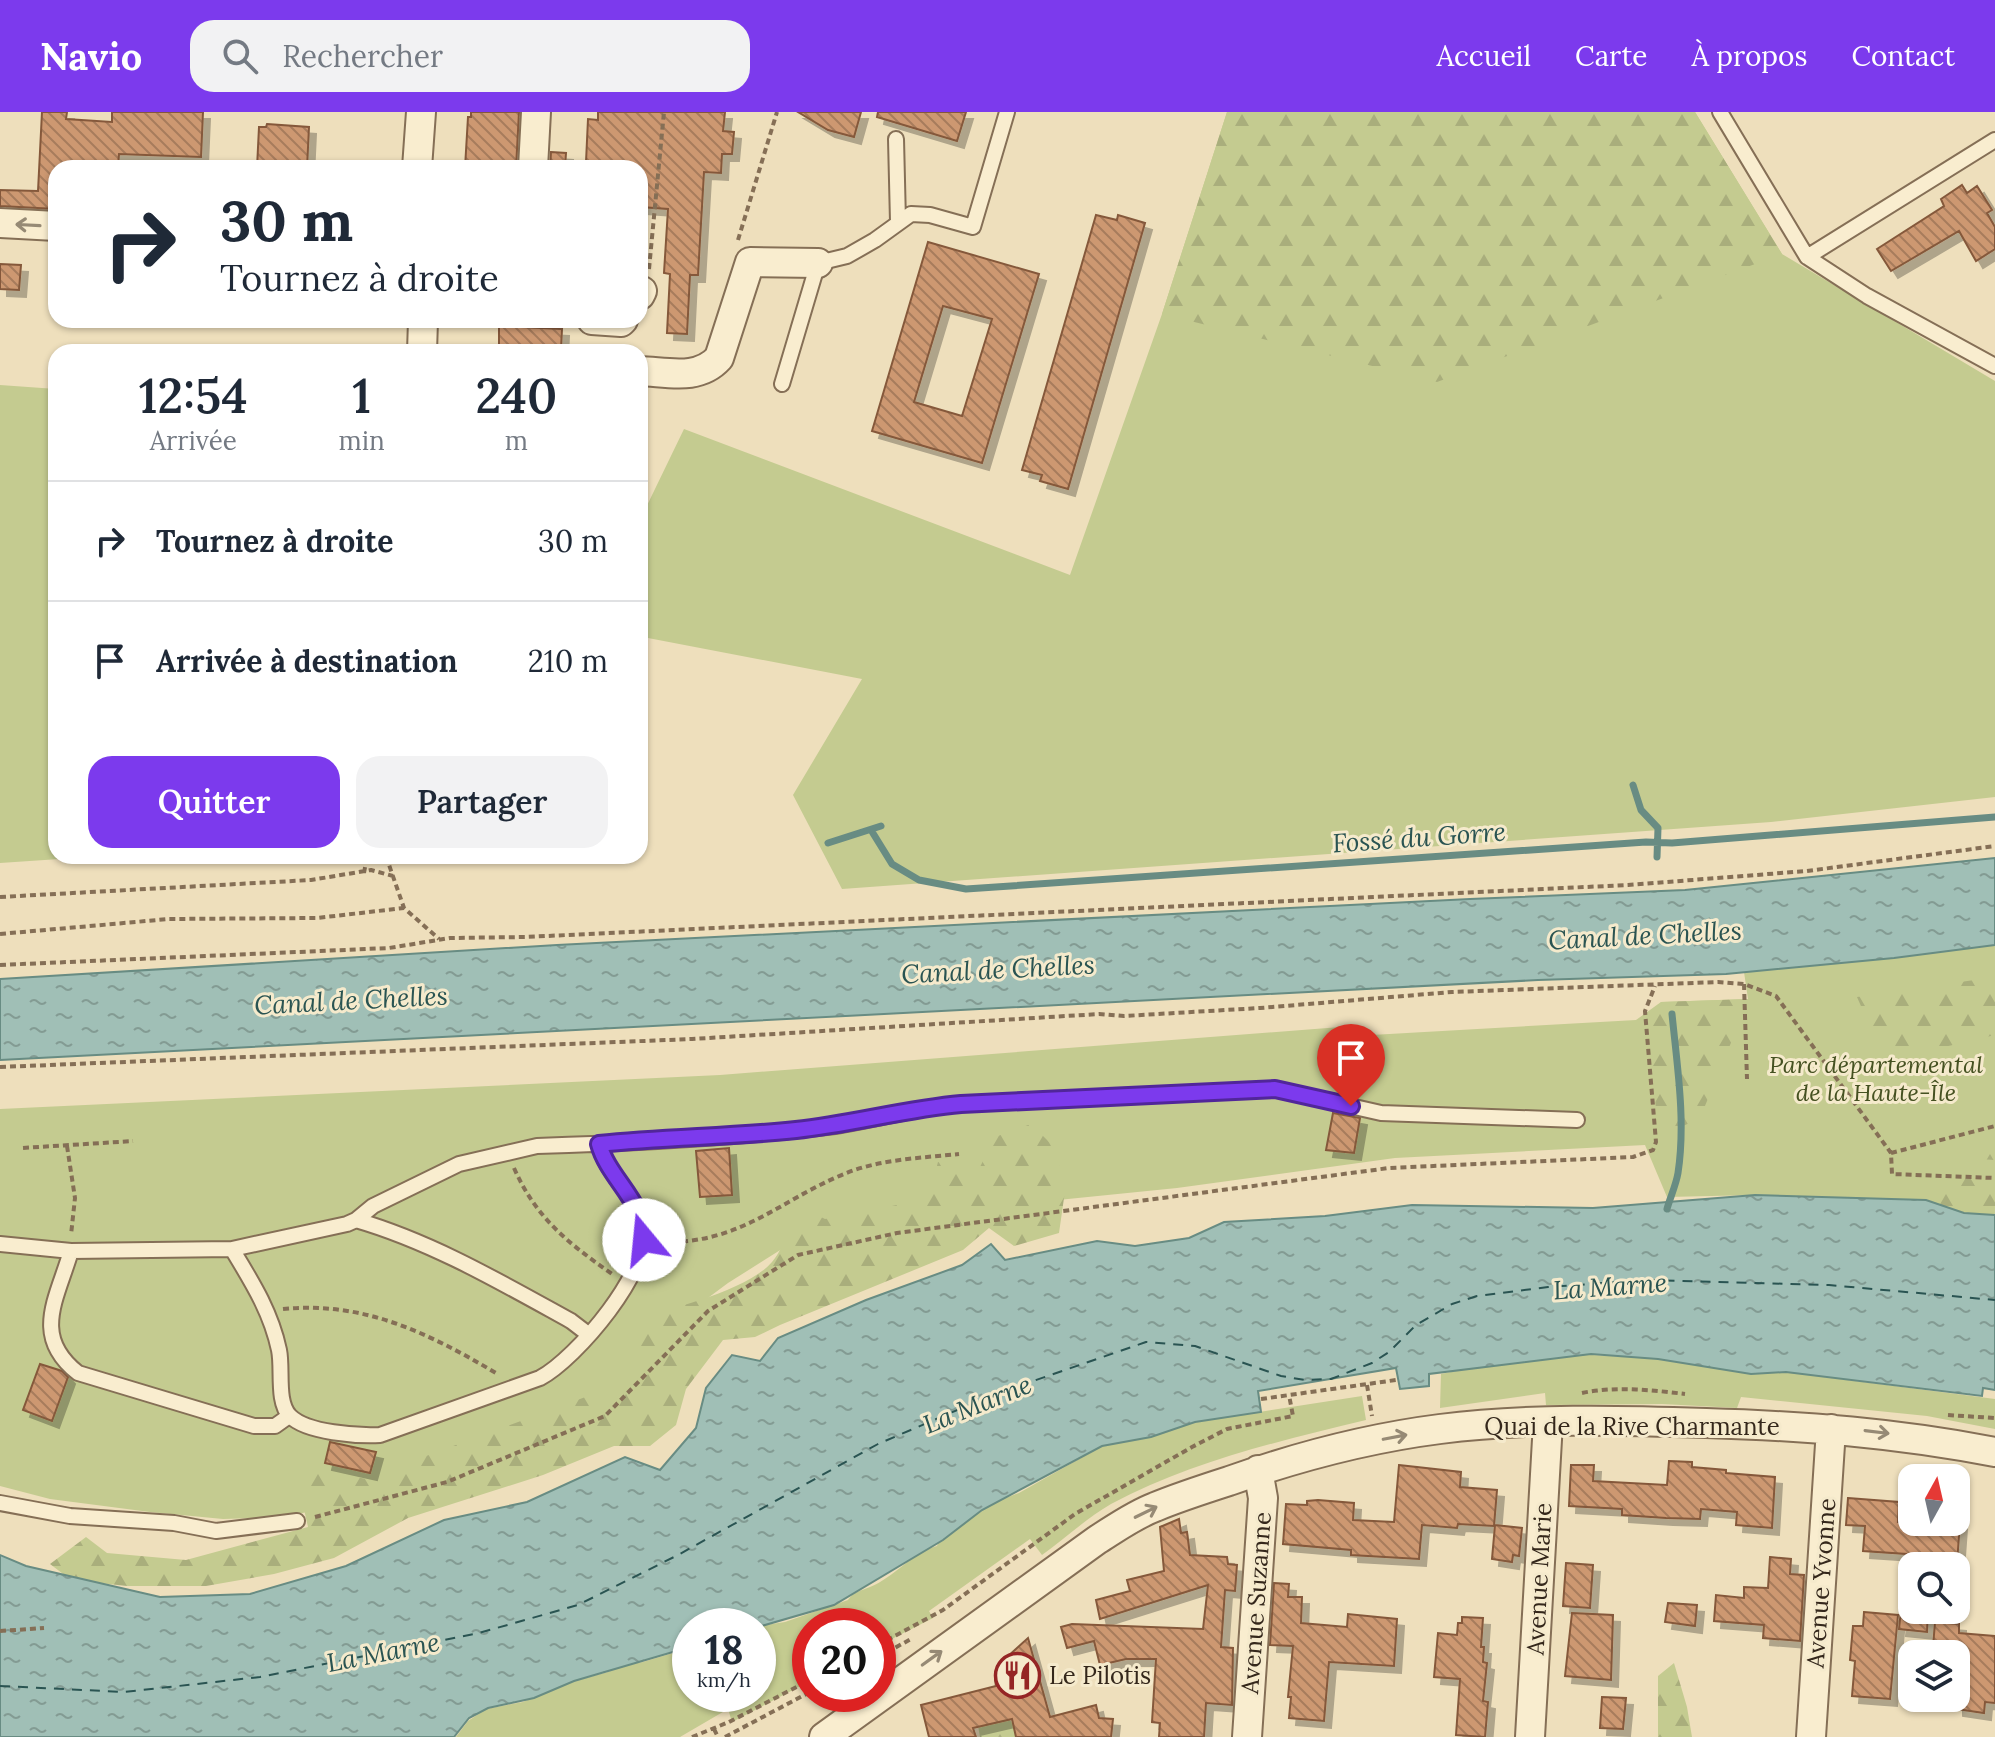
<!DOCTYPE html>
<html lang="fr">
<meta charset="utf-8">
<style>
:root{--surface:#fff;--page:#f2f2f3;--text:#1f2937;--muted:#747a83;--line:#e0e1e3;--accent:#7c3aed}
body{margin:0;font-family:Lora,serif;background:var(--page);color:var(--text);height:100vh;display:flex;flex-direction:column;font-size:30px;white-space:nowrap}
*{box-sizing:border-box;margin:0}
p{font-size:26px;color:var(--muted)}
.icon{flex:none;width:44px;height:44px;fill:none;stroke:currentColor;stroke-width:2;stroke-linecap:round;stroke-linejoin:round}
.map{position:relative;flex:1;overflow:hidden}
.panel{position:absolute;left:48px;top:232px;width:600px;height:520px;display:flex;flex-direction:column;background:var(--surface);border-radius:24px;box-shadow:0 2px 6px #0004}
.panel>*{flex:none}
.banner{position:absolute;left:48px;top:48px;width:600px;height:168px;border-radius:24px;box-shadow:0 2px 6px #0004;background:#fff;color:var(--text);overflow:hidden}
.needle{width:52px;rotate:8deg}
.tools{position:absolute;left:1898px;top:1352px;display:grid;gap:16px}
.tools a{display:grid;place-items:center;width:72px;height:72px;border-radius:16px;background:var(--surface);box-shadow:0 2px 6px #0004;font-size:40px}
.speed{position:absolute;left:672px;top:1496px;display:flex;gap:16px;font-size:40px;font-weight:700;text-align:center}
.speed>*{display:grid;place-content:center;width:104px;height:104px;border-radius:50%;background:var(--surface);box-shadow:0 2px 6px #0004;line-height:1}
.speed small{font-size:20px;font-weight:400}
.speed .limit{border:12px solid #d22;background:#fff;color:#111}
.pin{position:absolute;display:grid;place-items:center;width:68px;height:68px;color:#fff;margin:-82px -34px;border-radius:50% 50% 50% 0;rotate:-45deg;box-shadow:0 0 8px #0007}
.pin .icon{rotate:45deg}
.me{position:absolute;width:88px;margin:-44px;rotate:343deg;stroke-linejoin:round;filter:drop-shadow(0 0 6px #0008)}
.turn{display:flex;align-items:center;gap:28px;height:168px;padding:0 40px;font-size:36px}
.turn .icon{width:104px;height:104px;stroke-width:2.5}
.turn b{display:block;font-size:56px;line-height:68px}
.eta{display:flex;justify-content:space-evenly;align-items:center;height:136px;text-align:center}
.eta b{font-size:48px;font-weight:600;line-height:56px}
.button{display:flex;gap:16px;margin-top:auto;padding:16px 40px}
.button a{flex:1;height:92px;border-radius:24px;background:var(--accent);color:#fff;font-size:32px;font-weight:600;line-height:92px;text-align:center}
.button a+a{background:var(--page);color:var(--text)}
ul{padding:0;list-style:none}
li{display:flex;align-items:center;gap:24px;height:120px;padding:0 40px;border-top:2px solid var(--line)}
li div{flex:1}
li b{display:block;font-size:30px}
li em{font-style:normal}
header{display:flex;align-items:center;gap:48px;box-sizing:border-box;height:112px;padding:0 40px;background:var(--accent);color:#fff}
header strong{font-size:38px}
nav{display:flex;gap:44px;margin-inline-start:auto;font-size:28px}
.search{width:560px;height:72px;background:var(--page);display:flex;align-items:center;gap:20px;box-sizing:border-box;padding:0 28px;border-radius:24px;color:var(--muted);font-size:30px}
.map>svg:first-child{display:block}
</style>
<header>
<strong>Navio</strong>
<div class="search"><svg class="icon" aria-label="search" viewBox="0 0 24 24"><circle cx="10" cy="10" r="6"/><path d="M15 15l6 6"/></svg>Rechercher</div>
<nav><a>Accueil</a><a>Carte</a><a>À propos</a><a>Contact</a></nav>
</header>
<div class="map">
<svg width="1995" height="1625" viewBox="0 0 1995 1625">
<defs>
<pattern id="forest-firs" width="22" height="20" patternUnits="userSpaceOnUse" patternTransform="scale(2)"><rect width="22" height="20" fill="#c4cb90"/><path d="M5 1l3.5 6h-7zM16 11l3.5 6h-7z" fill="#a9ae7c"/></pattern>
<pattern id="water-ripples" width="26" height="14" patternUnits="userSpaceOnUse" patternTransform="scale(2)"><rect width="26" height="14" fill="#a0bfb6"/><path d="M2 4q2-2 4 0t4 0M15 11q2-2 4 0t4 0" fill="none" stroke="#839b93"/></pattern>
<pattern id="building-back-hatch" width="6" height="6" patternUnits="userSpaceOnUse" patternTransform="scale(2)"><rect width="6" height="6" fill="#cd9871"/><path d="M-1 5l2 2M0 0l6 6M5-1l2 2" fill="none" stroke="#a77c5c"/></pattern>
<filter id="shadow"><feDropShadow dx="7" dy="7" stdDeviation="0" flood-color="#0004"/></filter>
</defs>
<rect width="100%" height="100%" fill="#eedfbc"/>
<!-- green -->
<path fill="#c4cb90" d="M1227 0H1695L1782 142 1995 269V685L1771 710 842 777 793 683 862 567 648 526 640 537V408L684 317 1070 463 1162 202Z
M0 273 56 277V744H104L0 751Z
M1995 833V1103L1964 1101 1925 1088 1755 1083 1667 1085 1645 1033 1395 1046 1177 1076 978 1096 801 1125 728 1171 673 1212 651 1240 591 1298 418 1373 286 1405 223 1407 150 1400 50 1387 0 1374V997L720 963 1353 914 1354 924 1636 908 1661 890 1748 887 1744 860 1894 846Z
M1572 1242 1653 1246 1751 1262 1786 1260 1995 1287V1317L1927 1304 1741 1285 1737 1296 1662 1292 1546 1293 1545 1281 1440 1296 1441 1262 1510 1248Z
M1362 1284 1366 1308C1279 1329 1190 1350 1111 1392 1087 1406 1064 1427 1042 1443L1030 1427 929 1499 933 1506 878 1534V1514H810V1569L732 1610 728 1597 680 1625H456L468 1609 486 1597 523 1590 567 1571 608 1560 619 1554 643 1550 690 1536V1582H758V1514L785 1510 848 1488C854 1479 861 1479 870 1475 895 1465 911 1441 937 1434L939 1429 973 1398H983L992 1391 1019 1381 1102 1334 1151 1325 1195 1310Z"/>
<!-- forest -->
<path fill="url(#forest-firs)" d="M1227 0H1695L1782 142 1437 270 1162 202Z
M1995 865V923L1885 949 1857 885Z
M1749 887 1700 1006 1681 1015 1657 1010 1649 913 1661 890Z
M1031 1012 1055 1036 1065 1079 1059 1121 1014 1134 989 1116 963 1138 780 1213 755 1225 723 1228 686 1277 676 1313 650 1334H614L543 1363 408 1406 334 1446 274 1462 206 1474H127L71 1468 50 1452 86 1425 107 1441 186 1448 308 1415 301 1384 321 1357 370 1368 399 1354 615 1274 637 1250 636 1206C672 1197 748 1178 772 1150 783 1138 792 1109 799 1094L825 1107 928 1087 938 1050 978 1059 995 1025Z
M1995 1029V1048L1980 1047 1962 1038Z
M1937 1062 1995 1066V1103L1964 1101 1926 1088Z
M1674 1551 1687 1595 1692 1625H1658V1564Z
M997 1591 1023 1625H980L976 1602Z"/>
<!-- water -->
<path fill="url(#water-ripples)" stroke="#688c83" stroke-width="2" d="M1995 746V833L1894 846 1726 862 1538 868 0 948V867L557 833 1470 787 1685 778Z
M1755 1083 1926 1088 1964 1101 1995 1103V1278L1983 1276 1982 1284 1786 1260 1751 1262 1658 1247 1591 1242 1429 1262V1274L1400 1277 1396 1256 1258 1279 1261 1300 1195 1310 1151 1325 1102 1334 982 1398 943 1428 834 1493 758 1515 690 1514V1535L574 1569 534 1586 488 1596 469 1606 454 1625H0V1443L26 1454 160 1485 250 1482 346 1454 444 1408 527 1390 625 1345 660 1358 696 1316 706 1276 732 1243 760 1249 778 1226 866 1188 962 1153 991 1132 1005 1148 1097 1129 1135 1134 1189 1126 1224 1110 1325 1104 1412 1093 1593 1096Z"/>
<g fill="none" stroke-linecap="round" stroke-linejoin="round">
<!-- stream -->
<path stroke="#688c83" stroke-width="7" d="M1633 673 1641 698 1658 716 1657 745
M871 718 892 752 919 768 966 777 1646 730 1672 731 1995 705
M828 731 881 714
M1667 1097C1670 1086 1676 1073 1678 1061 1686 1009 1677 953 1672 902"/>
<!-- ferry -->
<path stroke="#2a5452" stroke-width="2" stroke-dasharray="10 8" stroke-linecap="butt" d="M0 1574 124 1580 260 1565 479 1521 578 1493 678 1443 878 1332 990 1284 1146 1230 1195 1234 1281 1264 1305 1268 1331 1267 1372 1251 1389 1240 1416 1213 1452 1192 1477 1184 1548 1175 1646 1168 1829 1173 1995 1188"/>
</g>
<!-- building -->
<path fill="url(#building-back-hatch)" stroke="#85593b" stroke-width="2" fill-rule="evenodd" filter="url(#shadow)" d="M42 0H67L66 7 112 10V0H203L201 45 119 42 118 56H56V97L0 94V78L38 79Z
M471 0H519L516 56H465L468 5H471Z
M598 0H725L723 19 734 20 732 42H722L721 61 704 60 698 163H690L687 222 667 221 670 162 664 161 668 97 640 95V56H612L613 52 586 50 588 7 598 8Z
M798 0H861L854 25 828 18Z
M878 0H966L957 29 877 5Z
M267 12 309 15 307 56H257L259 15H266Z
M551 40 566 41 565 56H550Z
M1962 73 1967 81 1977 74 1992 98 1987 101 1995 115V137L1976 149 1959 119 1891 159 1877 137 1944 94 1941 87Z
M1096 103 1117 108 1118 103 1145 111 1068 377 1040 369 1042 363 1022 358Z
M928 130 1039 162 982 351 872 319ZM943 194 992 207 962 304 914 290Z
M0 152 21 153 19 178 0 177Z
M499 214 562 217 561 237 499 234Z
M1333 1001 1360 1006 1354 1041 1326 1038Z
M729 1036 732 1083 700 1085 696 1039Z
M40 1252 62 1259 68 1265 52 1309 23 1298Z
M330 1330 376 1340 370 1361 325 1351Z
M1669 1349 1692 1350V1355L1726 1358V1361L1775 1365 1772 1416 1736 1413 1737 1400 1701 1397 1700 1407 1666 1406 1622 1403V1397L1569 1394 1571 1353H1594L1593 1369 1667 1373Z
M1399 1353 1461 1360 1460 1375 1497 1378 1494 1414 1458 1412 1457 1416 1422 1413 1419 1447 1351 1443V1438L1283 1432 1286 1392 1307 1393V1389L1318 1388 1354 1391 1353 1408 1394 1410Z
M1848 1386 1899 1390 1898 1410H1960L1957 1451 1905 1445 1906 1442 1863 1439 1865 1414 1846 1413Z
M1179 1407 1181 1421 1187 1420 1190 1443 1227 1445 1228 1452 1237 1453 1235 1479 1225 1478 1221 1535 1233 1536 1232 1593 1206 1591 1204 1625H1159L1160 1611 1152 1610 1156 1547H1126L1100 1553 1094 1529 1067 1536 1061 1515 1072 1512 1203 1517 1208 1473 1100 1507 1096 1488 1130 1479 1127 1468 1164 1459 1160 1415Z
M1495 1413 1522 1416 1519 1444 1513 1443 1512 1450 1492 1447Z
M1770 1445 1791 1447 1790 1462 1804 1463 1800 1529 1763 1526 1764 1513 1714 1509 1716 1483 1744 1486V1475L1768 1476Z
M1566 1451 1593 1453 1590 1496 1563 1494Z
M1274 1471 1289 1472 1288 1485H1302L1301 1511 1347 1515 1348 1502 1397 1507 1394 1554 1329 1550 1324 1609 1289 1606 1291 1585H1288L1293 1534 1270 1533Z
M1668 1491 1697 1493 1695 1514 1665 1510Z
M1901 1498H1928L1927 1520 1899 1517Z
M1864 1500 1898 1503 1890 1587 1852 1584 1855 1549 1850 1548 1853 1514H1863Z
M1572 1501 1613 1503 1611 1568 1565 1564Z
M1462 1505 1483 1506 1481 1535H1484L1483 1550 1487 1551 1483 1589 1488 1590 1485 1625 1456 1623 1460 1567 1434 1565 1438 1521 1457 1523 1458 1511H1462Z
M1935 1510 1959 1512V1521L1995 1524V1591L1985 1590 1984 1601 1956 1597V1537L1933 1535Z
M1028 1526 1050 1605 1096 1593 1099 1606 1113 1607 1111 1625H1016L1012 1607 973 1616 976 1625H929L921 1593 996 1574 995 1568 1000 1565 997 1554Z
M1602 1585 1626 1586 1623 1617 1600 1616Z"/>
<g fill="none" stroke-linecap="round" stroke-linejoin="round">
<defs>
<path id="lane" d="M1720 0 1807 145 1867 184 1995 254
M896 27 898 110
M1807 145 1995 28
M782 272 818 151 847 144 875 128 911 102 930 103 973 115 1007 0
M356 1108C432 1130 502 1171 571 1209L588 1222
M0 1132 71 1139 232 1137 347 1112 356 1108 373 1094 459 1052 537 1034C636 1031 736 1026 835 1014 877 1008 918 995 961 992L1275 977 1381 1001 1577 1008
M232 1137C252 1170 271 1200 279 1238 283 1257 276 1290 290 1304 307 1321 358 1324 380 1323L540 1266C576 1247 654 1156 643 1113 636 1083 606 1063 599 1032
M71 1139C57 1187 31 1224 78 1261L254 1314H275L289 1304
M0 1391 70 1404 174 1411 216 1419 297 1409"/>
<path id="street" d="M417 56 421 0
M533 56 536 0
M0 111 56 114
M640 183 642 179
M592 208 621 210 623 208
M422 240 423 208
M640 259C668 260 698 269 719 246L750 150 818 151
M824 1625 1097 1428C1116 1416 1134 1403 1155 1395 1179 1385 1204 1377 1229 1369 1297 1345 1369 1326 1440 1317 1528 1306 1618 1308 1706 1311 1806 1314 1897 1321 1995 1340
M1247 1625 1263 1386 1258 1358
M1530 1625 1548 1310
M1811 1625 1831 1317"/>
</defs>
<!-- lane casing -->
<use href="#lane" stroke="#856f56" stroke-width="18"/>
<!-- street casing -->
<use href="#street" stroke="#856f56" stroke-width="32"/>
<!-- path -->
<path stroke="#856f56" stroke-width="4" stroke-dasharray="6 4" stroke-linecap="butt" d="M738 128 777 0
M649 157 664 0
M389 744 388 750 404 796 439 827
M364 761 367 744
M0 785 311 768 371 758 393 764
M0 822 169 807 317 806 404 796
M0 853 389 836 450 826 525 825 1628 773 1807 759 1995 734
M1744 872 1747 967
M0 955 692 927 1099 902 1124 904 1260 896 1452 880 1718 870 1744 872 1776 884 1891 1041 1892 1062 1995 1066
M67 1034 75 1086 71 1123
M23 1036 133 1029
M1891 1041 1995 1014
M514 1056C536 1106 568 1131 612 1162
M662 1130C741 1132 778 1089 844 1062 880 1047 921 1046 959 1042
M283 1197C364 1189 428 1221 496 1261
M1367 1273 1372 1304
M1582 1281C1615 1274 1652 1278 1685 1282
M1261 1287 1396 1268
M1948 1303 1995 1306
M315 1405 447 1370 605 1304 708 1199 798 1143 897 1121 1389 1056 1633 1045 1653 1038 1656 1030 1645 899 1655 874
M0 1519 44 1516
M878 1533 943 1498 1075 1402 1192 1335 1227 1317 1293 1304 1289 1283
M878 1545 911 1527
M714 1617 718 1625
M692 1625 729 1610 810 1568
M725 1625 810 1580"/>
<!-- lane -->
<use href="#lane" stroke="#f9edcf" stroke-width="14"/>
<!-- street -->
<use href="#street" stroke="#f9edcf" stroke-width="28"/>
</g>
<!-- one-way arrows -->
<defs><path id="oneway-shaft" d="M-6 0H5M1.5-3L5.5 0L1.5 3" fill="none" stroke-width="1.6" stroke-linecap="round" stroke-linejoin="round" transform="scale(2)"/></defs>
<g stroke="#968a75">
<use href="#oneway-shaft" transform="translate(28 113) rotate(-177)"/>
<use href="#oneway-shaft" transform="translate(1877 1320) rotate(7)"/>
<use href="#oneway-shaft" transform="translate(1395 1325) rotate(-11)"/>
<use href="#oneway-shaft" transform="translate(1146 1400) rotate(-26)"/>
<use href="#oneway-shaft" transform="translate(932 1546) rotate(-36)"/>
</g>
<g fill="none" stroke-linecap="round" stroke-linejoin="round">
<defs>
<path id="route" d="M644 1128C646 1091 608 1066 599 1032 665 1025 731 1025 796 1018 852 1012 905 997 961 992L1275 977 1351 994"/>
</defs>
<!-- route casing -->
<use href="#route" stroke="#51269a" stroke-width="20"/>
<!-- route -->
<use href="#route" stroke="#7c3aed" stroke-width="14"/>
</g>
<!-- icons -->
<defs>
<symbol id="restaurant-ring" viewBox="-11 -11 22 22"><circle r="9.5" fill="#f5eacc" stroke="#952525" stroke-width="1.5"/><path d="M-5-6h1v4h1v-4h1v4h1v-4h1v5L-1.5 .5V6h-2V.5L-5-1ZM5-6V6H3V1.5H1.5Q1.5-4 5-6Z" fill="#952525"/></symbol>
</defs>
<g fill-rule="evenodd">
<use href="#restaurant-ring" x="992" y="1538" width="51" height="51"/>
</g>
<g text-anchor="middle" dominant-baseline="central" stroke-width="6" stroke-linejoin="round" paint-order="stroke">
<!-- park labels -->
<g font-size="24" font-style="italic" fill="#455121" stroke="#f5eacc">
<text x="1876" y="952">Parc départemental<tspan x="1876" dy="28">de la Haute-Île</tspan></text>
</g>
<!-- street labels -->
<g font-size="24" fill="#34271b" stroke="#f5eacc">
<text x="1632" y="1314">Quai de la Rive Charmante</text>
<text transform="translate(1539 1467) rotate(-87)">Avenue Marie</text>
<text transform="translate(1821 1471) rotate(-86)">Avenue Yvonne</text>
<text transform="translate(1256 1491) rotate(-86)">Avenue Suzanne</text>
</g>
<!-- poi labels -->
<g font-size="24" fill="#34271b" stroke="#f5eacc" text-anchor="start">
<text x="1049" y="1563">Le Pilotis</text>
</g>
<!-- water labels -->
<g font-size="26" font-style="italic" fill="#2a5452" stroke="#f5eacc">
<text transform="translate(1419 725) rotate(-4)">Fossé du Gorre</text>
<text transform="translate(1645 823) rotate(-3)">Canal de Chelles</text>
<text transform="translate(998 857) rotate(-3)">Canal de Chelles</text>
<text transform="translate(351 888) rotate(-3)">Canal de Chelles</text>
<text transform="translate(1610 1174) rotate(-4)">La Marne</text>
<text transform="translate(977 1292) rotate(-22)">La Marne</text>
<text transform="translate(383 1540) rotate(-11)">La Marne</text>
</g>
</g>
</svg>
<div class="tools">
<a><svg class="needle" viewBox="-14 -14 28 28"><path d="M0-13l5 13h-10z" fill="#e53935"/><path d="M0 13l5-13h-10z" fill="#747a83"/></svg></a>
<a><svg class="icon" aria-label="search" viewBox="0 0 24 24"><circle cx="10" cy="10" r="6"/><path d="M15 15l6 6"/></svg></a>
<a><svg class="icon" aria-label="layers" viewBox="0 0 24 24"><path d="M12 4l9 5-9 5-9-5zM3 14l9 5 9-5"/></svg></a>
</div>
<div class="speed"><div>18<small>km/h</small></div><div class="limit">20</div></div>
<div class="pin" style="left:1351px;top:994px;background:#d93025"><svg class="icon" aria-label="arrive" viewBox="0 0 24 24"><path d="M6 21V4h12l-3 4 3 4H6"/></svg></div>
<svg class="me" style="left:644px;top:1128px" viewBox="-20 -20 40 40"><circle r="19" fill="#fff"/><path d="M0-13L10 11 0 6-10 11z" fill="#7c3aed"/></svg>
<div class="banner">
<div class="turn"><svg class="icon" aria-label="right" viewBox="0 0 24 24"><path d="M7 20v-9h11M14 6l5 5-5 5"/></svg><div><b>30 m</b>Tournez à droite</div></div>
</div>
<section class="panel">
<div class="eta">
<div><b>12:54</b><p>Arrivée</p></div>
<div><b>1</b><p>min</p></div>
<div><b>240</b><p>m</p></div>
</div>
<ul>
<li><svg class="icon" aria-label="right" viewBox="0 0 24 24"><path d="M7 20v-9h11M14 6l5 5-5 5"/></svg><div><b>Tournez à droite</b></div><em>30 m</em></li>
<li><svg class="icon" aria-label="arrive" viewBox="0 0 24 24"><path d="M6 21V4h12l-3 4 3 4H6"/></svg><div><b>Arrivée à destination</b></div><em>210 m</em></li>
</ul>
<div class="button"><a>Quitter</a><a>Partager</a></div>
</section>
</div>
